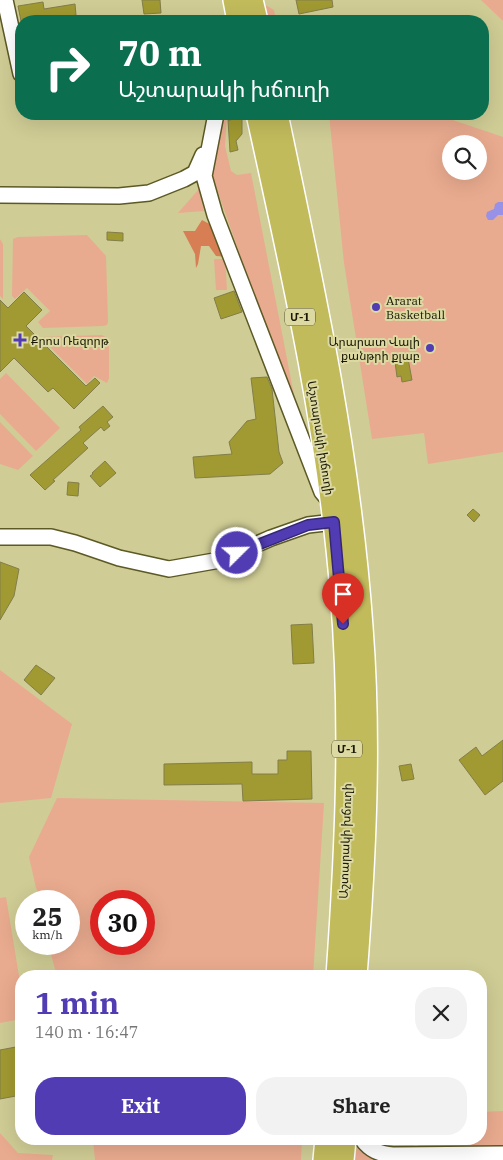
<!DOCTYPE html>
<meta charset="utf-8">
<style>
:root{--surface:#fff;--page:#f2f2f2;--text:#222;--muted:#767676;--accent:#523cb3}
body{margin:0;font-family:"IBM Plex Serif","Noto Sans Armenian",serif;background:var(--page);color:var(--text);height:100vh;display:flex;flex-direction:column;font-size:19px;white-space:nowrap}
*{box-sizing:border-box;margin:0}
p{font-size:16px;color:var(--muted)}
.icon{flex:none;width:28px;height:28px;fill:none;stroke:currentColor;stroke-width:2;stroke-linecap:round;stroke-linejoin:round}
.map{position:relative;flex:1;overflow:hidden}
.details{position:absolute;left:15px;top:970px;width:472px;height:175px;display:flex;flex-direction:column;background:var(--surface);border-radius:20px;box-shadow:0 5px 20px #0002}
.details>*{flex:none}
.top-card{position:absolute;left:15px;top:15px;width:474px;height:105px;border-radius:20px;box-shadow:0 5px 20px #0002;background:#0b6e4f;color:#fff;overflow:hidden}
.buttons{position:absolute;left:442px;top:135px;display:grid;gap:10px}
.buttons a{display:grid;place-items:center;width:45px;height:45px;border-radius:50%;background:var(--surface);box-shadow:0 5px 20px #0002;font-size:25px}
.speed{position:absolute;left:15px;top:890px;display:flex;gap:10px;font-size:25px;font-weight:700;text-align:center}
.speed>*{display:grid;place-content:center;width:65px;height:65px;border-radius:50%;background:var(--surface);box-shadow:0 5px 20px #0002;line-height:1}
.speed small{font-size:12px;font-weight:400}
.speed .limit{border:8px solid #d22;background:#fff;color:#111}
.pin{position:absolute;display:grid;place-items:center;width:42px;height:42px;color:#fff;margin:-51px -21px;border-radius:50% 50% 50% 0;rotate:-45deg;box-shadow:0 0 5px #0007}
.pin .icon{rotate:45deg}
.me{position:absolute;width:55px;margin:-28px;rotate:67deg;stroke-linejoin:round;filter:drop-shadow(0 0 4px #0008)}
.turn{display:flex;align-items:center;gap:18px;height:105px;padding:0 20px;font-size:22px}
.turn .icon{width:65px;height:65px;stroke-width:2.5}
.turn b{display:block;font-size:35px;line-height:42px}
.round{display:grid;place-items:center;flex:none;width:52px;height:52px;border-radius:20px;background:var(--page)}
.headline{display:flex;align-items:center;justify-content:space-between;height:85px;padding:0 20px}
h1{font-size:30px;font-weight:700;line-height:38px;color:var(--accent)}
.cta{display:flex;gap:10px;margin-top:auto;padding:10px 20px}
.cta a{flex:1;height:58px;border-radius:20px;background:var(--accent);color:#fff;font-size:20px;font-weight:700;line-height:58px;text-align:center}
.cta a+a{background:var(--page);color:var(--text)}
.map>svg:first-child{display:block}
</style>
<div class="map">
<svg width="503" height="1160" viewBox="0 0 503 1160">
<rect width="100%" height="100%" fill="#cfcc95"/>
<!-- green -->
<path fill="#e9ab8f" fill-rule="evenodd" d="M481 0H503V21Z
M262 3 274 10 276 21H266Z
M220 114H227L225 146 231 171 237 175 251 173 300 426 213 178 212 170Z
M329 114H435L503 137V452L428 464 424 433 372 439 344 263ZM451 144H479V171H451Z
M199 189 204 211 178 213Z
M87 235 106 256 108 322 107 325 103 326 43 328 38 322 50 311 27 288 15 299 12 296 13 239 18 237Z
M0 239 3 244V299L0 296Z
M214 259H225L227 290H216Z
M102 335 109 339V378L107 383 94 376 87 384 40 337Z
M6 373 60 428 36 451 0 414V379Z
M0 422 33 456 18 470 0 464Z
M0 670 72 724 51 798 0 803Z
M57 798 324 803 313 976H57L48 944H69V901H42L36 888 29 857ZM101 901H144V944H101Z
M6 897 21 988V1019L0 1023V898Z
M503 1111V1147L419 1150 417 1139H481V1112Z
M0 1133 18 1153 53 1155 52 1160H0Z
M93 1139H302L301 1160H95Z
M368 1139H412L414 1148H381Z
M357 1146 366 1152 400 1160H355Z"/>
<!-- forest -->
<path fill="#d77e55" d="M202 220 219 229 230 257 216 256 209 246H201L198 264 196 268 195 254 183 231H195Z"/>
<!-- water -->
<path fill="#9792e7" d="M498 202H503V215H498L493 220H488L486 216 487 212 494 209 495 204Z"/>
<!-- building -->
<path fill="#a19931" stroke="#827e4a" d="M142 0H160L161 13 144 14Z
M296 0H332L333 7 299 14Z
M43 2 44 9 75 4 76 15 46 20V21H21L18 6Z
M237 114 242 118V134L236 141 238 150 230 152 228 120H231Z
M107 232 123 233V241L107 240Z
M234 291 242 312 221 319 214 298Z
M24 292 42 310 26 326 86 386 95 378 100 383 74 409 53 388 48 392 14 358 0 372V300L8 308Z
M407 353 412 380 402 382 401 376 397 377 395 362H399L398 354Z
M267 377 272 389 279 452 283 463 270 474 195 478 193 457 232 454 229 442 247 421 256 419 251 378Z
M103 406 113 417 107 422 110 426 104 431 101 427 83 443 88 448 53 480 55 481 45 490 30 475 81 430 79 427Z
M105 461 116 473 100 487 90 476 93 474 92 473Z
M68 482 79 483 78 496 67 495Z
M473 509 480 515 474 522 467 515Z
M0 562 19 569 14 596 0 620Z
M312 624 314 663 293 664 291 625Z
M36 665 55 678 41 695 24 680Z
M503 740V781L485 795 459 760 476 747 482 756Z
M287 751H311L312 799 243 801 242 784 164 785V764L252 762V774H278V760H287Z
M411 764 414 779 402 781 399 766Z
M21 1046V1095L0 1099V1050Z"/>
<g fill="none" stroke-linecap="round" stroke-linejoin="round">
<defs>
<path id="minor" d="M5 0 21 74
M216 114 204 176 215 215 322 492 327 498
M0 195 119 196 149 193 184 179 195 173 203 155
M0 537H51L75 543 119 558 169 569 220 560 271 538 308 525 334 522
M362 1139C370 1150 379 1154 393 1155L503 1154"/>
<path id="highway" d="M234 0 238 21
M252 0 257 21
M257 114C292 272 328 430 341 592 352 720 346 848 337 976
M277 114C313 284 350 453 362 627 371 743 365 860 356 976
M324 1160 326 1139
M343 1160 345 1139"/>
</defs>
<!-- minor casing -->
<use href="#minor" stroke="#5c5925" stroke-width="18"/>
<!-- highway casing -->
<use href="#highway" stroke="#fff" stroke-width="24"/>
<!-- minor -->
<use href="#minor" stroke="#fff" stroke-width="15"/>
<!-- highway -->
<use href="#highway" stroke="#c2bb5c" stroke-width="21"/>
</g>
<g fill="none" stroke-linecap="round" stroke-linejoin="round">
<defs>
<path id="route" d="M237 553 308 525 334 522 343 624"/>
</defs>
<!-- route casing -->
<use href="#route" stroke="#352774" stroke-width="12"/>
<!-- route -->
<use href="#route" stroke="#523cb3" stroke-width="9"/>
</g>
<!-- markers -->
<g fill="#523cb3" stroke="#dcd9a2" stroke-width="2">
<circle cx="376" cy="307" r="5"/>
<path d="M17.5 332.5h5v5h5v5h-5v5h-5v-5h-5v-5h5z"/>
<circle cx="430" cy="348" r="5"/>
</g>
<g text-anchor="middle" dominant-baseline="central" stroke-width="4" stroke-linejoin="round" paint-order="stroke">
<!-- shield labels -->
<g fill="#dcd9a2" stroke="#545233" stroke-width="1">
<rect x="285" y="308.5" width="30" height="17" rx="4"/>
<rect x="332" y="740.5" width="30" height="17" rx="4"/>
</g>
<g font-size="11" font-weight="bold" fill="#1a1804">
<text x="300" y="317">Մ-1</text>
<text x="347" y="749">Մ-1</text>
</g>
<!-- poi labels -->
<g font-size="12" fill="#1a1804" stroke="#dcd9a2" text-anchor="start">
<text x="386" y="300">Ararat<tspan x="386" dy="14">Basketball</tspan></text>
<text x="31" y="340">Քրոս Ռեզորթ</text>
<text x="420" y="341" text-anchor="end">Արարատ Վալի<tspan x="420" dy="14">քանթրի քլաբ</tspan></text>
</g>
<!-- street labels -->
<g font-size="12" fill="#1a1804" stroke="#dcd9a2">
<text transform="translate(321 438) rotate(81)">Աշտարակի խճուղի</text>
<text transform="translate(345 841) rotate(-88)">Աշտարակի խճուղի</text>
</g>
</g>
</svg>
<div class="buttons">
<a><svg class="icon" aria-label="search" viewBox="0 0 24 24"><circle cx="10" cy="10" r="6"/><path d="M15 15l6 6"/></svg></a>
</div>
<div class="speed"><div>25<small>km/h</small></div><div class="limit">30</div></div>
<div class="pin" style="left:343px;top:624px;background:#d93025"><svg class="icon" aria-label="arrive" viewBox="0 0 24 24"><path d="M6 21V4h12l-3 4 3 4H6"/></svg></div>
<svg class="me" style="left:237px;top:553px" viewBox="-20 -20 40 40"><circle r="17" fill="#523cb3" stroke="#fff" stroke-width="3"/><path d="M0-11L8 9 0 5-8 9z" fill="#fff"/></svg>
<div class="top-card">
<div class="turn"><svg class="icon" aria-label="right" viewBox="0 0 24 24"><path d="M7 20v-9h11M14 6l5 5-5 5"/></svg><div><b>70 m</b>Աշտարակի խճուղի</div></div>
</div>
<section class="details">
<div class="headline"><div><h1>1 min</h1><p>140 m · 16:47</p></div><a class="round"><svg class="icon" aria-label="close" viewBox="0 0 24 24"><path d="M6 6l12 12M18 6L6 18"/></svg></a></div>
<div class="cta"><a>Exit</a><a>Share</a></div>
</section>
</div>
